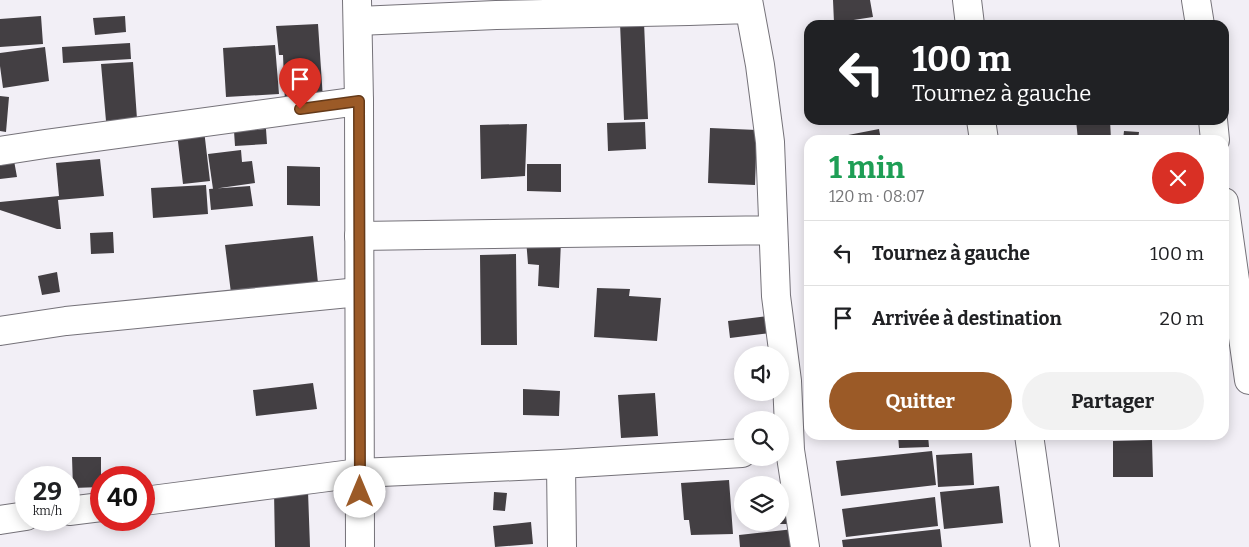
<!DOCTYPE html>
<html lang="fr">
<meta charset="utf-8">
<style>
:root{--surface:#fff;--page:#f2f2f2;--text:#202124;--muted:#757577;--line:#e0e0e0;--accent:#9b5a27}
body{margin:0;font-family:Bitter,serif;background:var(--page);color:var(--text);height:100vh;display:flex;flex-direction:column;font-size:19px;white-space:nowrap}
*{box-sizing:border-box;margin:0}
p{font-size:16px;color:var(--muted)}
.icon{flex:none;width:28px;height:28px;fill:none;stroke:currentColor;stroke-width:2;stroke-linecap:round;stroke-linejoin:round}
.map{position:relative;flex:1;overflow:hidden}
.panel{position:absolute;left:804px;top:135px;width:425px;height:305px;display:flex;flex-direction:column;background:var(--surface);border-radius:15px;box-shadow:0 2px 12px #0003}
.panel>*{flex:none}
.guide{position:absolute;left:804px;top:20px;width:425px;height:105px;border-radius:15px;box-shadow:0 2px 12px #0003;background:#202124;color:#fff;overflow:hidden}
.tools{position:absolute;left:734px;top:346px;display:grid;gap:10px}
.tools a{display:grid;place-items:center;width:55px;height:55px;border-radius:50%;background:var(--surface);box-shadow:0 2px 12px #0003;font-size:25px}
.speed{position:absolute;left:15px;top:466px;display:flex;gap:10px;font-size:25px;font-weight:700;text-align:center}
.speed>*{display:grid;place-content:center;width:65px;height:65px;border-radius:50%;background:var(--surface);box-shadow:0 2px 12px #0003;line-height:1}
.speed small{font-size:12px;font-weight:400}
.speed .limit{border:8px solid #d22;background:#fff;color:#111}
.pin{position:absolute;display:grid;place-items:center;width:42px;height:42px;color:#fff;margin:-51px -21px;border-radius:50% 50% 50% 0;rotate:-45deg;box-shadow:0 0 5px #0007}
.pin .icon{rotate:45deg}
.me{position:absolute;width:55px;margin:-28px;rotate:0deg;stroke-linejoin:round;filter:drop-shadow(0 0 4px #0008)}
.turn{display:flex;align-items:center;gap:18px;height:105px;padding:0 25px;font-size:22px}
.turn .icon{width:65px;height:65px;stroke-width:2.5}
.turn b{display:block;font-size:35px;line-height:42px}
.round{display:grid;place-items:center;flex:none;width:52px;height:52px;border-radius:26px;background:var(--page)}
.overview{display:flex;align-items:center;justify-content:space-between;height:85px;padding:0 25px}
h1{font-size:30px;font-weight:700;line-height:38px;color:#1e9e55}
.cta{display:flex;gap:10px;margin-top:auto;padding:10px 25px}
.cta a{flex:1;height:58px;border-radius:30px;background:var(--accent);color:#fff;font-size:20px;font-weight:700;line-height:58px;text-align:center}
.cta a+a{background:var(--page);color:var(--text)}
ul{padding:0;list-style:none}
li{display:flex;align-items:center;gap:15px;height:65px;padding:0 25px;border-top:1px solid var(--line)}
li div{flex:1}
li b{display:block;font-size:19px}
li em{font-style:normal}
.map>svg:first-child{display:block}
</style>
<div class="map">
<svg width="1249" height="547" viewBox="0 0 1249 547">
<rect width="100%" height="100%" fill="#f2eff6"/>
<!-- building -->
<path fill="#433f43" d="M833 0H870L873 17 834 23Z
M41 16 43 44 0 47V19Z
M125 16 126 32 95 35 93 18Z
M644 22 648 119 624 120 620 23Z
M318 24 323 99 285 103 283 55H279L276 26Z
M130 43 131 59 63 63 62 47Z
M275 45 279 94 226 97 223 48Z
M45 47 49 81 3 88 0 66V53Z
M133 62 137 119 106 121 101 64Z
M0 96 9 97 6 132 0 131Z
M1076 120H1110L1111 140H1078Z
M645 122 646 149 608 151 607 123Z
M527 124 525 176 481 179 480 125Z
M710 128 757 130 755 185 708 183Z
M266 129 267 144 235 146 234 131Z
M879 129 881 140H839L838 137Z
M204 130 210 181 183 184 177 133Z
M1124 131 1139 132 1138 140H1123Z
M241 150 242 162 252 161 255 183 213 189 208 154Z
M13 155 17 177 0 179V157Z
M100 159 104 196 58 200 61 229H57L0 210V202L59 196 56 163Z
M527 164H561V192L527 191Z
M287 166 320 167V206L287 205Z
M206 185 208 214 153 218 151 188Z
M250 186 253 206 211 210 209 189Z
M113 232 114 253 91 254 90 233Z
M313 236 318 283 231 293 225 245Z
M526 239 561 241 559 288 538 286 539 265 528 264Z
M516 254 517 345H481L480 255Z
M57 272 60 292 42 295 38 276Z
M597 288 630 289 629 296 661 298 657 341 594 337Z
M769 316 771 333 730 338 728 321Z
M313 383 317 409 256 416 253 390Z
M523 389 560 391 559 416 523 415Z
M655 393 658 436 621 438 618 395Z
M898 435H928L929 447 899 448Z
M1152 440 1153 477H1113V441Z
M932 451 936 485 841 496 836 461Z
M972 453 974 485 938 487 936 455Z
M72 457H101V487L73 488Z
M729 480 733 534 691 535 689 520H684L681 483Z
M999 486 1003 523 944 529 940 492Z
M274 491H308L310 547H275Z
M494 492 507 493 505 511 493 510Z
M780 493H786L787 524H780Z
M935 497 938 526 846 537 842 509Z
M531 522 533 544 495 547 493 526Z
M794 529 796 547H740L739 535Z
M940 529 942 547H843L842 540Z"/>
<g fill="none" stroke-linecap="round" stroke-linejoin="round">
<defs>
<path id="minor" d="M748 0 760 65 770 142 776 296 787 381 790 450 805 547
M967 0 970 25
M1196 0 1200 25
M358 21 496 15 689 11 749 9
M981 120 984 140
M1213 120 1215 140
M0 151 45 144 359 101
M1224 202 1249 380
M359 236 773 230
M0 331 66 321 359 292
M1029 435 1045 547
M561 464 562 547
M144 501 359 473 561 464 742 453
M69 511 101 507
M0 520 26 516"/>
<path id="tertiary" d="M357 0 359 101 360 547"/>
</defs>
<!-- minor casing -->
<use href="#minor" stroke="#757279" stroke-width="30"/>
<!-- tertiary casing -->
<use href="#tertiary" stroke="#757279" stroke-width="30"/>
<!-- minor -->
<use href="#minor" stroke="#fff" stroke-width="28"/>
<!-- tertiary -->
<use href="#tertiary" stroke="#fff" stroke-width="28"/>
</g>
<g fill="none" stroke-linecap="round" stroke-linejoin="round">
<defs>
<path id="route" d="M300 109 359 101 360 492"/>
</defs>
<!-- route casing -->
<use href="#route" stroke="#653a19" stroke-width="12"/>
<!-- route -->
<use href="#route" stroke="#9b5a27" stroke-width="9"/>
</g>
</svg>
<div class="tools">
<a><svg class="icon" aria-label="sound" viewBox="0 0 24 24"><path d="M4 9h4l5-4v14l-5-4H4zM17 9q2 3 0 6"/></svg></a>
<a><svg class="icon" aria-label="search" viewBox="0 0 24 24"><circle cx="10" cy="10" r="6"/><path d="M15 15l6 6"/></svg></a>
<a><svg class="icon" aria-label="layers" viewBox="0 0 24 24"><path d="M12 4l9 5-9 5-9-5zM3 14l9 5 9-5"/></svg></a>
</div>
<div class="speed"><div>29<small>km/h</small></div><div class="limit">40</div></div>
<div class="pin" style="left:300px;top:109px;background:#d93025"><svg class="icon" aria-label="arrive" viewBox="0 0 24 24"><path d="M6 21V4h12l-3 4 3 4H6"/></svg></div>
<svg class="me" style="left:360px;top:492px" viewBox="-20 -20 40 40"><circle r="19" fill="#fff"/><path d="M0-13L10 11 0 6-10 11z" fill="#9b5a27"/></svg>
<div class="guide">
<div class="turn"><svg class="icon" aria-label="left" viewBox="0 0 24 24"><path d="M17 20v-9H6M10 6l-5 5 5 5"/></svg><div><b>100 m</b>Tournez à gauche</div></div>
</div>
<section class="panel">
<div class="overview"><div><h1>1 min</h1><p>120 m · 08:07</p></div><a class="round" style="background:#d93025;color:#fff"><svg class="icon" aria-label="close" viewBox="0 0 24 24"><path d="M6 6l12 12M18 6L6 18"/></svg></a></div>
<ul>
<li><svg class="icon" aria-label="left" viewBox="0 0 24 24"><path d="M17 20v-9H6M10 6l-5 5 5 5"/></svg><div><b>Tournez à gauche</b></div><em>100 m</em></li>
<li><svg class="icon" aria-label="arrive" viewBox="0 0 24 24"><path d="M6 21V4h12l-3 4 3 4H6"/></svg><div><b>Arrivée à destination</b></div><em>20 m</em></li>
</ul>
<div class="cta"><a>Quitter</a><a>Partager</a></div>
</section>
</div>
